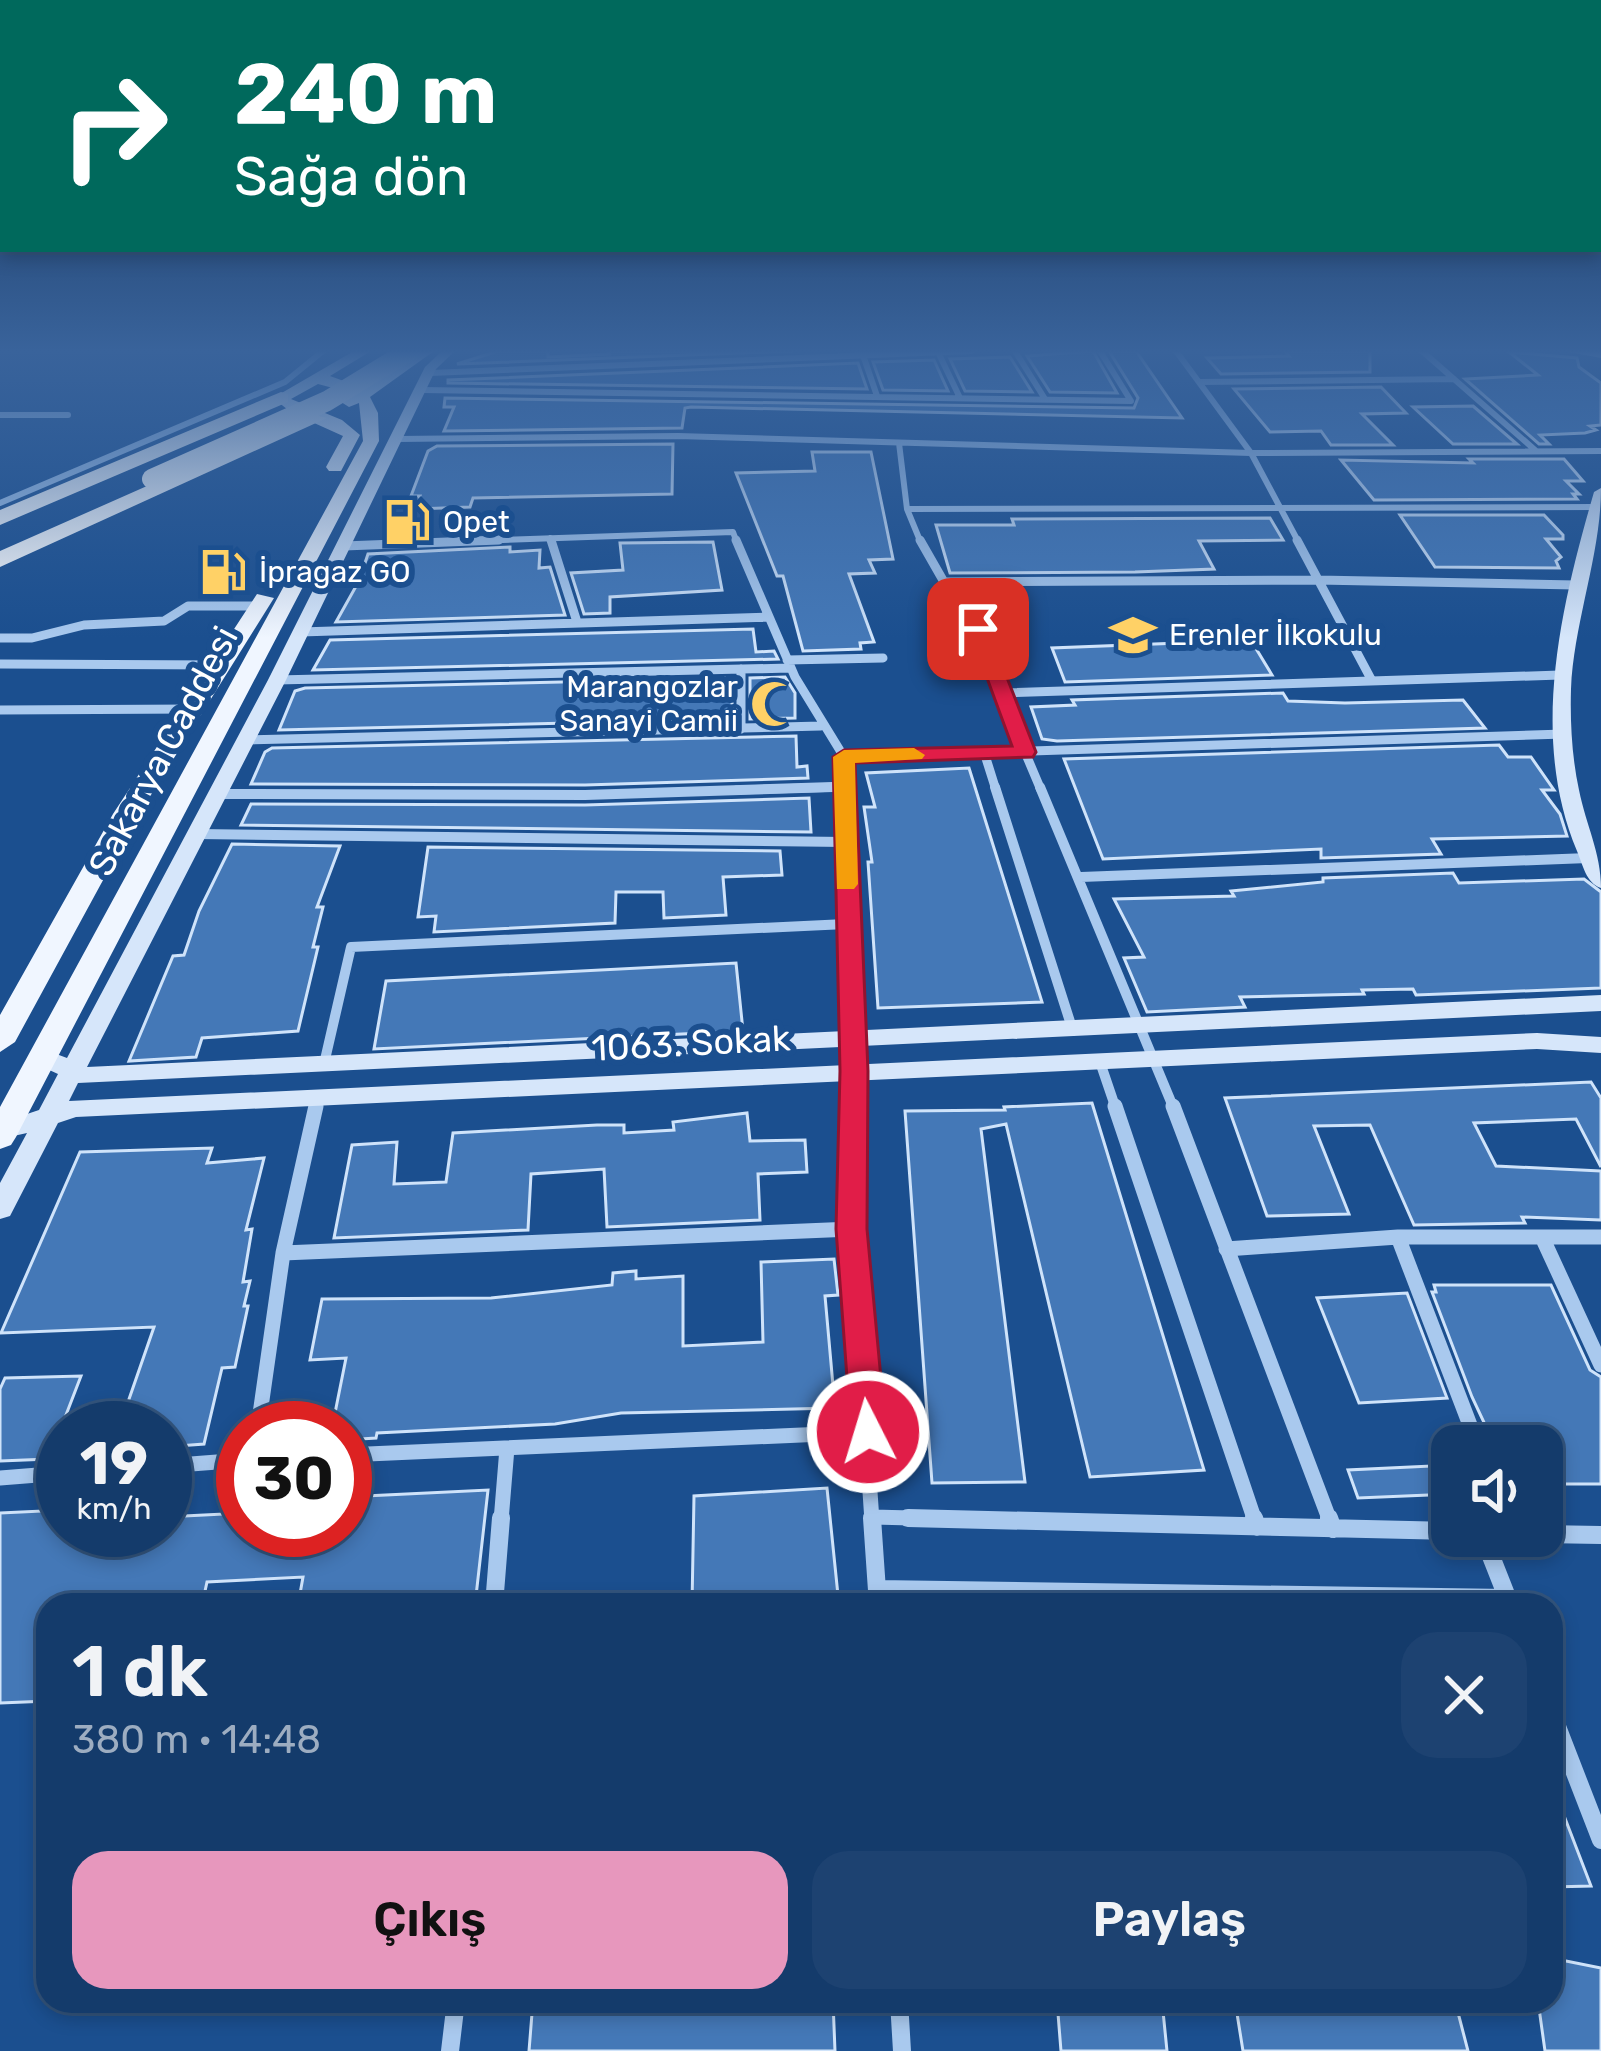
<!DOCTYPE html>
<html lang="tr">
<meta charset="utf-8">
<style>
:root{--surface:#143b6b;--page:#1d4271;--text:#f1f3f6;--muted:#9dadc1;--line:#33557e;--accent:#e797bd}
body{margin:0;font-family:Rubik,sans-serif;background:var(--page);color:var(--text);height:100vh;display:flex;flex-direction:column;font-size:45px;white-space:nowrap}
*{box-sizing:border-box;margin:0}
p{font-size:39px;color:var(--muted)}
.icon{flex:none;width:66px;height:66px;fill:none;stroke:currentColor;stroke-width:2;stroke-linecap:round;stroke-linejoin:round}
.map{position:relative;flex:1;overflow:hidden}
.details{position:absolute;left:36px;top:1593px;width:1527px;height:420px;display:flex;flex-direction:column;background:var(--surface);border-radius:36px;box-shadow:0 6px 18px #0003,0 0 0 3px var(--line)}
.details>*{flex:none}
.banner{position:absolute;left:0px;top:0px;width:1602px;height:252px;box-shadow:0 6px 18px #0003,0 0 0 3px var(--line);background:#00695c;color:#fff;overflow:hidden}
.controls{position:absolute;left:1431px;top:1425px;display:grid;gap:24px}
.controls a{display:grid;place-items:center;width:132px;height:132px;border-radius:24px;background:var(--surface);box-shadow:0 6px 18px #0003,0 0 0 3px var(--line);font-size:60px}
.speed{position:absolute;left:36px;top:1401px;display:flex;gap:24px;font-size:60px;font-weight:700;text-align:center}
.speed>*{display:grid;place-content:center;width:156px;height:156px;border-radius:50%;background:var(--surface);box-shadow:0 6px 18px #0003,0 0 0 3px var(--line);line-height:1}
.speed small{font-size:30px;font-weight:400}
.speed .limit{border:18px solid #d22;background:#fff;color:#111}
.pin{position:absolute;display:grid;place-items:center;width:102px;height:102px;color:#fff;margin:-51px;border-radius:24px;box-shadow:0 6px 18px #0006}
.me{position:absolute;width:132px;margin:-66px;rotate:355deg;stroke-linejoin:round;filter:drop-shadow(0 0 9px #0008)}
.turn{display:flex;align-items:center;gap:42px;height:252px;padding:0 36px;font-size:54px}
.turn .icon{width:156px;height:156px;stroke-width:2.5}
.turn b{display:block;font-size:84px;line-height:102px}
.round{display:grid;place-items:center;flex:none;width:126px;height:126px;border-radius:36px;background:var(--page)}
.head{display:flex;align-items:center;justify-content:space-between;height:204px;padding:0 36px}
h1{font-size:72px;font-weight:600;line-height:90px}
.action{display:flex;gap:24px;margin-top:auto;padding:24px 36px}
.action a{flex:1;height:138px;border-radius:36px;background:var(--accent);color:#111;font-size:48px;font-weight:600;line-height:138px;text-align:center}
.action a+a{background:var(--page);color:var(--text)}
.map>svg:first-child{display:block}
</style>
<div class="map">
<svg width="1601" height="2051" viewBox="0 0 1601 2051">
<rect width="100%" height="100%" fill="#1b4f8f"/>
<!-- building -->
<path fill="#4478b7" stroke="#cfe3fa" stroke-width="3" d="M498 351H548V357L609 354 608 351H793L457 364Z
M1093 351 1117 393 1050 392 1027 356Z
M1109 351H1136L1182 418 691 407 685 408 682 428 444 431 454 407H444L445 398 1134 408 1138 398Z
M1285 351H1370V372L1221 374 1207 358 1289 356Z
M1509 352 1577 358 1579 367 1601 383V425L1590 426 1596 430 1585 433 1540 435 1549 444H1539L1465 379 1538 375Z
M1010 357 1032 392 965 391 950 359Z
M934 360 948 391 883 390 873 362Z
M858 363 867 389 448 383V380Z
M1381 387 1406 413 1362 414 1393 445H1331L1321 431 1270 432 1234 389Z
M1473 406 1517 444H1453L1413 407Z
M673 444 672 494 473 498 470 507 416 509 420 496H411L428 451 437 446Z
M812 452H871L893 559 869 560 875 573 849 574 874 642 860 643 861 649 803 651 783 576H777L736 473 815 471Z
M1469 459H1564L1583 481H1566L1579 494H1573L1577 499 1374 500 1341 460 1473 463Z
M1400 515H1544L1563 535V539H1546L1561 557 1556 561 1559 568 1435 567Z
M1270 518 1283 540 1199 541 1214 569 1135 572 950 573 936 525H1014L1012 519Z
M713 542 722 590 610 597V613L584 614 571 573 623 570 620 543Z
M510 547V552L540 550 539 568 550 567 565 615 336 622 359 581 368 554Z
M753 629 756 652 774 651 778 659 313 670 330 640Z
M1206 642H1252L1272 675 1065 682 1052 648Z
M785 677 795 693V718L750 719V678Z
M732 678V719L279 730 295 691 305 688Z
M1283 693 1288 701 1345 703 1463 700 1485 728 1057 741 1042 739 1031 707 1075 705 1072 700Z
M796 736 797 767 807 766 808 778 585 785 251 784 265 752 272 748Z
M1499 745 1508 757H1531L1554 790H1542L1560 814 1567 836 1432 839 1441 854 1321 858V849L1103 859 1064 759Z
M969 768 1042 1002 878 1008 868 862H872L864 807H875L866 773Z
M809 798 811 832 241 825 251 804 585 805Z
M232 844 340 846 317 907H323L313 947H318L298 1031 202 1038 196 1057 129 1061 173 956 184 955 199 911Z
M428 847 780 851 782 875 723 877 726 915 664 918 663 892H616L615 923 434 932 436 916 418 917Z
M1453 873 1459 883 1584 879 1601 892V988L1416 995 1413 989 1362 990 1364 994 1240 997 1245 1007 1147 1012 1124 958 1144 957 1114 899 1234 896 1231 891 1323 882V878Z
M736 963 743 1031 374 1049 386 981Z
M1591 1082 1601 1098V1167L1576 1119 1474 1123 1496 1166 1601 1171V1220L1522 1217 1525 1223 1414 1225 1370 1125 1314 1126 1349 1214 1267 1216 1225 1098Z
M1092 1103 1204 1470 1090 1477 1006 1124 981 1129 1025 1482 932 1483 905 1111 1005 1110 1004 1107Z
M747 1113 750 1141 805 1140 807 1172 758 1174 760 1220 607 1227 604 1169 531 1174 528 1230 334 1238 352 1145 397 1142 394 1184 446 1182 453 1133 597 1125H624V1133L674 1130 673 1122Z
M212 1148 207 1163 264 1158 246 1230 252 1229 243 1282 250 1281 244 1306H248L235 1367 222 1368 204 1444 165 1447V1428H119L154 1327 1 1333 80 1152Z
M834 1259 838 1295 825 1296 835 1408 621 1413 555 1424 377 1433 376 1438 345 1440V1428H332L346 1358 310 1360 322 1299 491 1298 612 1285 613 1273 636 1271V1279L683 1276V1346L763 1342 761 1262Z
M1434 1285H1551L1590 1370 1601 1377V1484H1542V1446H1495L1472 1397 1432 1292H1436Z
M1407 1293 1447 1398 1359 1403 1317 1298Z
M81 1376 49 1459 0 1461V1389L5 1378Z
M1452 1465V1494L1358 1498 1348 1470Z
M827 1488 839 1605H692L694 1496Z
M488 1490 475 1605H298L303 1577 207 1582 202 1605H48V1701L0 1703V1513L63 1510V1530H165V1517L243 1513V1530H345V1497Z
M1551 1787H1553L1591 1886 1551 1887Z
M1551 1958 1601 1968V2051H1545L1538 2001H1551Z
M533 2001H833L835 2051H529Z
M1057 2001H1162L1167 2051H1061Z
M1235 2001H1455L1468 2051H1243Z"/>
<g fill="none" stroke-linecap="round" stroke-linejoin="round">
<!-- street-far4 -->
<path stroke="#a9c9ee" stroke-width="6" d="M1015 351 1045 399
M1176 351 1251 453 1299 543
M1422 351 1535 450
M938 352 960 398
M863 355 877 396
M430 373 971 351
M1199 382 1454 379
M422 390 1131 401 1100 351
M0 415H68
M398 439 678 436 1251 453 1601 451
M899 443 907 509 921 543
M0 503 285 382 323 351
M907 509 1596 507
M550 538 552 543
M416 543 733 532 737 543"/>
<!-- street-far3 -->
<path stroke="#a9c9ee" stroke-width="9" d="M551 540 577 622
M736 540 795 677 844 757 845 790
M920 540 944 582 967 598 1000 693
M1297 540 1371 679
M344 546 499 540
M944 582 1318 580 1576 585
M301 632 768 617
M0 638H32L84 625 164 621 188 606H259
M787 660 883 658
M0 664 222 665
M741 669V729
M277 680 790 668
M0 710 193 709
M244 740 821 726
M984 752 996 790
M844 757 1564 734
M736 790 843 787
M1041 790 1000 693 1560 675"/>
<!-- street-far2 -->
<path stroke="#a9c9ee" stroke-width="10" d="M845 787 854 1109
M995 787 1073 1031
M1040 787 1174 1109
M217 794 585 795 833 787
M197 834 845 842
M1081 877 1588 858
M1100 1062 1116 1109
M324 1064 351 947 846 924
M315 1109 318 1096"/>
<!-- street-far1 -->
<path stroke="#a9c9ee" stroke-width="15" d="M854 1106 852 1229 872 1521
M1115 1106 1255 1521
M1173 1106 1330 1521
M1398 1237 1478 1446
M1542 1237 1601 1365
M1226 1249 1398 1237H1601
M283 1253 852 1229
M258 1428 283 1253 316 1106
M345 1455 869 1432
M165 1466 243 1460
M0 1478 63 1473
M873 1517 1032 1521
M501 1521 507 1448"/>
<!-- street -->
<path stroke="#a9c9ee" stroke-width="18" d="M872 1518 878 1605
M908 1518 1452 1531
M1254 1518 1257 1527
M1329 1518 1333 1529
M1542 1534 1601 1535
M1483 1536 1509 1602
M877 1589 1507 1598
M494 1605 501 1518
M1551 1711 1601 1840
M899 2001 902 2051
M450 2051 456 2001"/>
<!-- secondary -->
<path fill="#d6e6fa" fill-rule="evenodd" d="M442 351H455L436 369 286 680 87 1067 1601 995V1011L78 1083 69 1101 1537 1033 1601 1037V1053L1537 1049 76 1117 58 1123 10 1216 0 1219V1183L27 1133 0 1139V1123L39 1110 58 1074 34 1063 31 1057 43 1049 67 1058 268 680 425 367Z
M1564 351H1601V358Z
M1601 488C1601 555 1574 621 1571 689 1570 722 1572 758 1579 790 1586 825 1601 853 1601 888 1586 883 1583 865 1577 851 1529 737 1561 606 1594 492Z"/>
<!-- primary -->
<path fill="#f0f6ff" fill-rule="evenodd" d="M354 351H371L330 376 363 388 418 351H434L370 397 378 413 379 441 16 1137 11 1145 0 1149V1107L363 441 359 403 349 407 341 402 348 392 318 384 291 399 342 420 360 435 341 471H329L326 467 343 436 292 413 273 398Z
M257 594 274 598 139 814 15 1042 0 1052V1015L113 814Z"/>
<!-- highway -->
<path fill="#fff" fill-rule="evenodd" d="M281 392 288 394V402L0 525V510Z
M310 414 327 418 0 567V551Z"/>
<!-- highway-bridge -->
<path stroke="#fff" stroke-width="20" d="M152 479 327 401 409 351"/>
</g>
<!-- sky -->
<linearGradient id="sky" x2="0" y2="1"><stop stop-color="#0f2b4f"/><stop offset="0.55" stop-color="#39639b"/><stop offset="1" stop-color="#39639b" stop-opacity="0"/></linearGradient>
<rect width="1601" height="638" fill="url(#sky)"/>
<!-- route -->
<path fill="#e11d48" stroke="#92132f" stroke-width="3" d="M978 624 988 629 1036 752 1033 757 855 763 868 1071 867 1229 886 1432 881 1442 868 1447 856 1442 851 1432 836 1229 840 1071 833 757 844 750 1012 746 969 629Z"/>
<!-- slow -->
<path fill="#f59e0b" d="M914 748 925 755 922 759 855 763 858 884 854 889H837L833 757 844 750Z"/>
<!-- icons -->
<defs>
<symbol id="fuel-bare" viewBox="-9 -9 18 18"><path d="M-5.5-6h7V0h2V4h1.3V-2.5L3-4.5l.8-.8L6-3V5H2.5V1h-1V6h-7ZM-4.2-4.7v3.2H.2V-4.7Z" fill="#ffd166" stroke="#1b4f8f" stroke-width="2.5" paint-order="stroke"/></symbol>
<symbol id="school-bare" viewBox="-9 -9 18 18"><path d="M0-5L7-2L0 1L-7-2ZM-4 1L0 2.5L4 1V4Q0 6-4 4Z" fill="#ffd166" stroke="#1b4f8f" stroke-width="2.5" paint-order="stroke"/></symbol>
<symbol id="mosque-bare" viewBox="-9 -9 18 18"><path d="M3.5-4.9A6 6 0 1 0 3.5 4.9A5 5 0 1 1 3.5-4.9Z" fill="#ffd166" stroke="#1b4f8f" stroke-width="2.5" paint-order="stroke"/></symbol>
</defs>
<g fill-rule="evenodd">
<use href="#fuel-bare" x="374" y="489" width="66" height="66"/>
<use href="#fuel-bare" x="190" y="539" width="66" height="66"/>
<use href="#school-bare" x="1100" y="602" width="66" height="66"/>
<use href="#mosque-bare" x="741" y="671" width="66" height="66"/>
</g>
<g text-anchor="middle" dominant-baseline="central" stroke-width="12" stroke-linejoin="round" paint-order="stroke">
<!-- far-poi labels -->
<g font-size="30" fill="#fff" stroke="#1b4f8f" text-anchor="start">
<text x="443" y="522">Opet</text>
<text x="259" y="572">İpragaz GO</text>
<text x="1169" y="635">Erenler İlkokulu</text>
<text x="738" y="687" text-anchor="end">Marangozlar<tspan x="738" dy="34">Sanayi Camii</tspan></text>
</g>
<!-- street labels -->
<g font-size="36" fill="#fff" stroke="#1b4f8f">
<text transform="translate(163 751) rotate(-62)">Sakarya Caddesi</text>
<text transform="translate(691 1043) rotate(-3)">1063. Sokak</text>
</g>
</g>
</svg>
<div class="controls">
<a><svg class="icon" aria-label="sound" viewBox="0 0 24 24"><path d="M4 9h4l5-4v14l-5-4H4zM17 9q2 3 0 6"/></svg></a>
</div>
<div class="speed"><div>19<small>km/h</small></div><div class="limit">30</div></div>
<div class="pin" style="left:978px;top:629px;background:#d93025"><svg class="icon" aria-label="arrive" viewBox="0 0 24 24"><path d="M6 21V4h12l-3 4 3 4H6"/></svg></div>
<svg class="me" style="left:868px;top:1432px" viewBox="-20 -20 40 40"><circle r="17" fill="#e11d48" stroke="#fff" stroke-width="3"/><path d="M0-11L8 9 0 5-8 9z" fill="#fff"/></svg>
<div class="banner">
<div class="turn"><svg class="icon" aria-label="right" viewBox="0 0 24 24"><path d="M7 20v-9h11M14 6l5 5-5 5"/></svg><div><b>240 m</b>Sağa dön</div></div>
</div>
<section class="details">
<div class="head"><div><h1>1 dk</h1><p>380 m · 14:48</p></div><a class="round"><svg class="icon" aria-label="close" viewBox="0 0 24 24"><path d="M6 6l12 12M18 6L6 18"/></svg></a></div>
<div class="action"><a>Çıkış</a><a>Paylaş</a></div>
</section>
</div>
